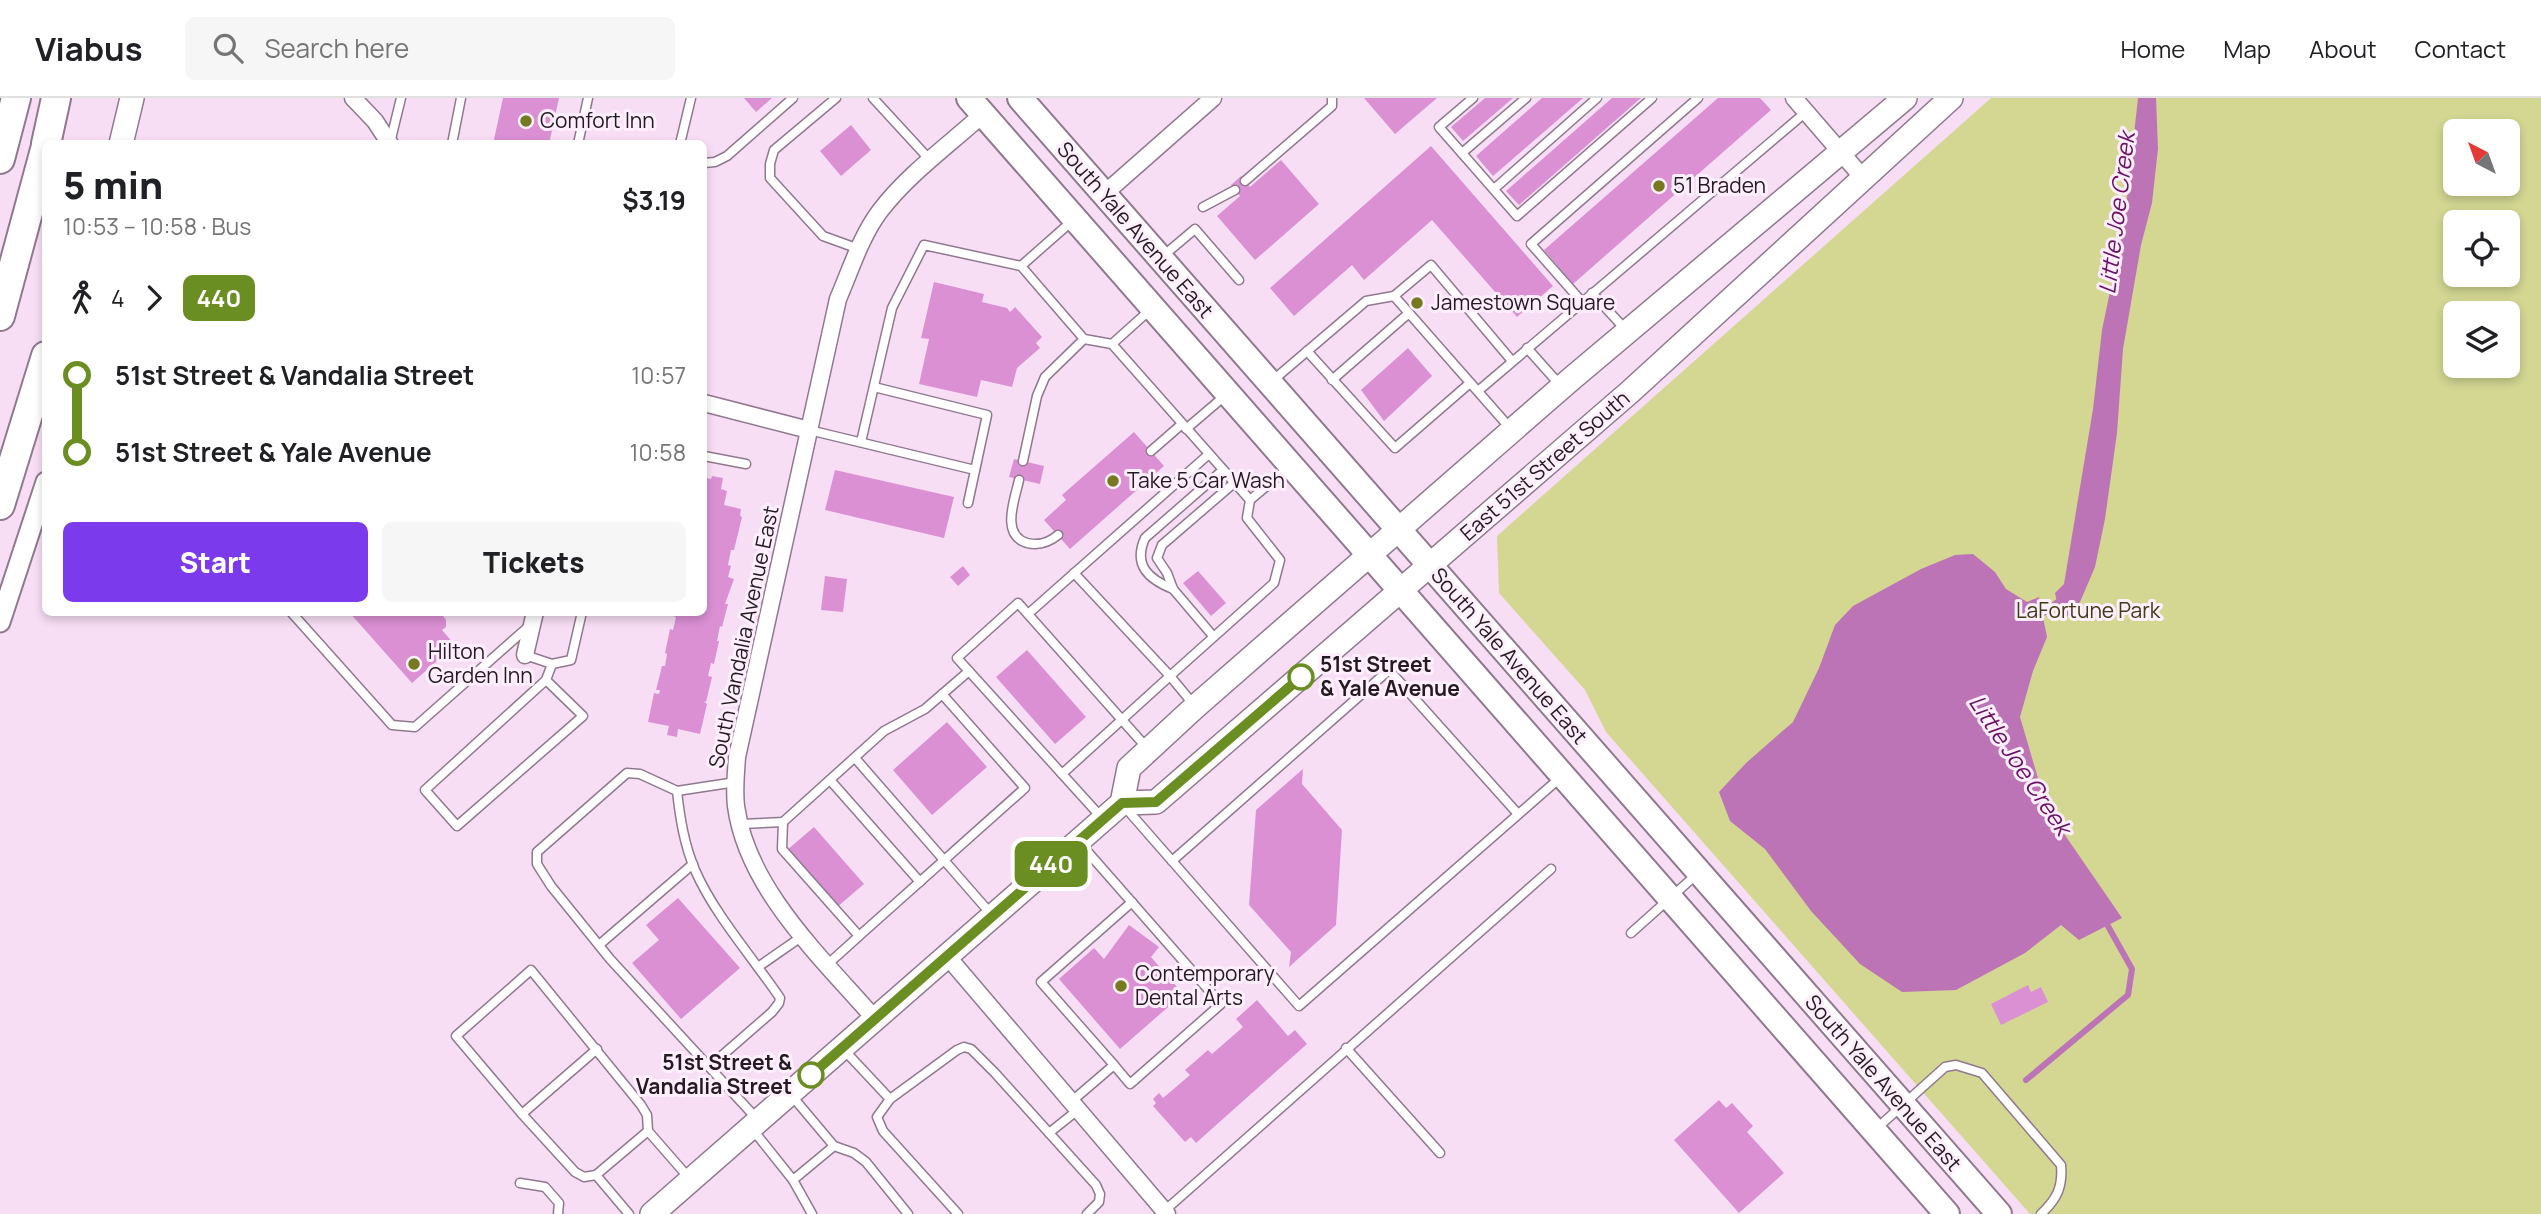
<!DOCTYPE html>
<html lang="en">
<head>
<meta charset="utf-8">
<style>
  body { margin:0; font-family:Manrope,sans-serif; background:#f6f6f6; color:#202124; height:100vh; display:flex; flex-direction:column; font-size:26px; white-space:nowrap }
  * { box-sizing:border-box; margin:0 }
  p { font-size:23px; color:#757577 }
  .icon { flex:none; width:38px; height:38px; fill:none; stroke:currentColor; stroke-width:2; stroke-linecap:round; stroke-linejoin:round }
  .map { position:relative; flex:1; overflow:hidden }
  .drawer { position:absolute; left:42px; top:42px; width:665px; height:476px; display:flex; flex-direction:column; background:#fff; border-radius:10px; box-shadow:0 4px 10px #0003 }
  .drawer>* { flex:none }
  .badge { padding:0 14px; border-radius:10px; font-size:24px; line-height:46px }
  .needle { width:46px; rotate:319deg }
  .tools { position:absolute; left:2443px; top:21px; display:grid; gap:14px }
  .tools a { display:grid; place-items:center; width:77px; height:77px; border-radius:10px; background:#fff; box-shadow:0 4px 10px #0003; font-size:35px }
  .map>.badge { position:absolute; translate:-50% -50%; box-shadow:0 0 0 4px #fff }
  .legs { display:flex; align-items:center; gap:10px; height:77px; padding:0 21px; font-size:23px }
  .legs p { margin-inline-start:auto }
  .head { display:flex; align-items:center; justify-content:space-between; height:119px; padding:0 21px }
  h1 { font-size:38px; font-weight:800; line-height:52px }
  .cta { display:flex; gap:14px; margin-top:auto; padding:14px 21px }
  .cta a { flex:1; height:80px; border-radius:10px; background:#7c3aed; color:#fff; font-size:28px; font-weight:800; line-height:80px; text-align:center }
  .cta a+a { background:#f6f6f6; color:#202124 }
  ul { padding:0 21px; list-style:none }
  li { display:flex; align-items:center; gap:24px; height:77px; font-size:26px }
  li i { display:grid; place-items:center; width:10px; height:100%; margin:0 9px; background:currentColor }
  li i::after { content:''; width:18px; height:18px; margin:-9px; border:5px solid; border-radius:50%; background:#fff }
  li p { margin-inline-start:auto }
  li:first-child i { background:linear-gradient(#0000 50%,currentColor 0) }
  li:last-child i { background:linear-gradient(currentColor 50%,#0000 0) }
  header { display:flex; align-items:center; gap:42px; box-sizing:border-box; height:98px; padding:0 35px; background:#fff; border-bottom:2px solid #e0e0e0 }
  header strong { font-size:33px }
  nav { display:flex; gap:38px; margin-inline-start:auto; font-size:24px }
  .search { width:490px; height:63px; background:#f6f6f6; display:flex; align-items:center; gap:18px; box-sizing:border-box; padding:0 24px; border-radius:10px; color:#757577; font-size:26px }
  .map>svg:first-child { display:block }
  .green { fill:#d3d792; fill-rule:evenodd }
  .water { fill:#bd74b7 }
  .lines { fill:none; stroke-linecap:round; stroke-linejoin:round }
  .stream { stroke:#bd74b7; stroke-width:6 }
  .building { fill:#db90d4 }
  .service-casing { stroke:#90798e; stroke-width:11 }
  .minor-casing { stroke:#90798e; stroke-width:19 }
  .tertiary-casing { stroke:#90798e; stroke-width:23 }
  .secondary-casing { stroke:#90798e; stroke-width:26 }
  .primary-casing { stroke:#90798e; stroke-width:28 }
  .motorway-casing { stroke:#90798e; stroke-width:32 }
  .service { stroke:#fff; stroke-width:8 }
  .minor { stroke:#fff; stroke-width:16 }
  .tertiary { stroke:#fff; stroke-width:19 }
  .secondary { stroke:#fff; stroke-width:23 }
  .primary { stroke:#fff; stroke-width:24 }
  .motorway { stroke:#fff; stroke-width:28 }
  .line-1-casing { stroke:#fff; stroke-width:16 }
  .line-1 { stroke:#6b8e23; stroke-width:10 }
  .poi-dot { fill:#777921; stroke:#ffeffd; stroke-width:2.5 }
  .stop-1-dot { fill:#fff; stroke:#6b8e23; stroke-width:3.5 }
  .labels { text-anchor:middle; stroke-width:6; stroke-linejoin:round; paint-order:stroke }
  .poi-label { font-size:21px; fill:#231a22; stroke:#ffeffd; text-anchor:start }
  .street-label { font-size:21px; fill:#231a22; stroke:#ffeffd }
  .park-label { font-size:21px; fill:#3c3d12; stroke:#ffeffd }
  .stop-label { font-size:21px; font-weight:bold; fill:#231a22; stroke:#ffeffd; text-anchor:start }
  .water-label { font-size:23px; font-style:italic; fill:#690f66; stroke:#ffeffd }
</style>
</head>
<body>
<header>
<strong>Viabus</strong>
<div class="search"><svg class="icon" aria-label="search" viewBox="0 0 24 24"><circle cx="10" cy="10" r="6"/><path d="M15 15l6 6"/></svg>Search here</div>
<nav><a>Home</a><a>Map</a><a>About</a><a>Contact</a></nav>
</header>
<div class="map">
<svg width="2541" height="1116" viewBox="0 0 2541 1116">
  <rect width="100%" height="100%" fill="#f8def5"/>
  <path class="green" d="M 1991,0 L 2541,0 L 2541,1116 L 2030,1116 L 1606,634 L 1585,592 L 1499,495 L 1497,438 ZM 2455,33 L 2508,33 L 2508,86 L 2455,86 ZM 2455,124 L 2508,124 L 2508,177 L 2455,177 ZM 2455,215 L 2508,215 L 2508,268 L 2455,268 Z"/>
  <g class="water">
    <polygon points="2138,0 2156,0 2158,51 2152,105 2141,147 2123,251 2117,335 2105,421 2095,469 2080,504 2064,522 2061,521 2055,495 2064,486 2093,311 2102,232 2124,126"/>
    <polygon points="1973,456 1995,474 2006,491 2027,504 2039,499 2047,539 2033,573 2020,619 2047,711 2122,820 2079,842 2061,827 2025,855 1956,892 1902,894 1860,866 1811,813 1765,751 1730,723 1719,694 1746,665 1793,624 1819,570 1835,527 1853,508 1921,471 1955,457"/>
  </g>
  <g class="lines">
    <g class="stream">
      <polyline points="2038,519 2063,500"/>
      <polyline points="2026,982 2128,897 2132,871 2104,821"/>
    </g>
  </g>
  <g class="building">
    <polygon points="503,0 559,0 549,46 493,46"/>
    <polygon points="744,0 772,0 756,14"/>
    <polygon points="1364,0 1437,0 1395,36"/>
    <polygon points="1485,0 1513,0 1463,43 1451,29"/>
    <polygon points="1542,0 1583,0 1493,78 1476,58"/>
    <polygon points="1612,0 1641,0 1519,107 1506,93"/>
    <polygon points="1718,0 1760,0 1771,12 1573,186 1544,152"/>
    <polygon points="851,27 871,52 841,78 820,53"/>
    <polygon points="1431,48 1553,188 1517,219 1432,122 1364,182 1352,167 1294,218 1270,190"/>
    <polygon points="1281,62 1319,106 1255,162 1217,118 1240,98 1231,87 1241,78 1250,89"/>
    <polygon points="934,184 984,196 982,204 1007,210 1010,214 1015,209 1042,239 1036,245 1040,250 1017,270 1012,289 981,282 977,299 919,286 929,241 921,240"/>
    <polygon points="1408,250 1432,278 1384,323 1361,292"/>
    <polygon points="1134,334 1164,368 1070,451 1044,422 1066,402 1062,397"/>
    <polygon points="1014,361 1044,368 1040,386 1009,379"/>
    <polygon points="835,372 954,399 944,440 825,412"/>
    <polygon points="704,374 707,375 706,380 711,381 712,378 723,380 721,391 727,393 724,407 741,411 740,418 742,419 734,452 731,452 728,467 731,468 728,479 734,481 725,506 728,506 722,529 720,528 717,543 719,543 714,566 711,565 708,578 712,579 706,604 703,603 707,606 700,636 678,631 677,639 667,637 669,628 648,624 654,595 659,596 660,592 656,592 662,568 665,568 667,556 665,555 670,531 673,532 676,519 673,518 674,514 704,514"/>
    <polygon points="963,468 970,477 958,488 950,479"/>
    <polygon points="1198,473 1226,505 1211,518 1183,485"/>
    <polygon points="825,478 847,481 843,514 821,512"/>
    <polygon points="349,514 440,514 446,522 446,529 442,532 455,547 412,585"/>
    <polygon points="1027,552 1086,619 1055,646 996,579"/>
    <polygon points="947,624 987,669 932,717 893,672"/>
    <polygon points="1303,671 1302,686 1342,732 1336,827 1289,869 1291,854 1249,807 1256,712"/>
    <polygon points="814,729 864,786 836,810 786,753"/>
    <polygon points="678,800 740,870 681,921 632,865 659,842 646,827"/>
    <polygon points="1129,827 1159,849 1151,859 1183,896 1120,951 1059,881 1094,850 1104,861"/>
    <polygon points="2028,887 2031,894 2041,889 2048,904 2001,927 1991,906"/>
    <polygon points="1257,902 1288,938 1295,932 1307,946 1196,1045 1191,1039 1185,1044 1153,1008 1156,1005 1153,1001 1159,995 1163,1000 1190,977 1185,972 1208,952 1212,956 1243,929 1236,921"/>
    <polygon points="1719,1002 1726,1010 1732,1005 1753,1028 1747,1034 1784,1075 1739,1115 1674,1042"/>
  </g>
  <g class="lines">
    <defs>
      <g id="service">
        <polyline points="836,0 774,52 770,66 770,80 823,138 859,151"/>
        <polyline points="873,0 930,62"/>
        <polyline points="1473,0 1439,29 1517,118 1652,0"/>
        <polyline points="390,45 401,0"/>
        <polyline points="452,46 461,0"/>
        <polyline points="578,46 588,0"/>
        <polyline points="680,46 691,0"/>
        <polyline points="1462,55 1526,0"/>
        <polyline points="704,65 715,64 727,58 793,0"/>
        <polyline points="1245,83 1332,8 1332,0"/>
        <polyline points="1494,91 1597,0"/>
        <polyline points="1203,109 1235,92"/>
        <polyline points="1163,158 1195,131 1239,182"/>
        <polyline points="1021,168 1071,124"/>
        <polyline points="1592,195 1625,231"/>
        <polyline points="1394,198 1510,330"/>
        <polyline points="1582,204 1531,146 1698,0"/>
        <polyline points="1112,246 1151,211"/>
        <polyline points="1527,250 1560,287"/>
        <polyline points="1307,253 1395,350 1470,285"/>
        <polyline points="1332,282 1409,215"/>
        <polyline points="1271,284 1366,203 1394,198 1431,167 1512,263"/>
        <polyline points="874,289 987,317 968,405"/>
        <polyline points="1478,293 1806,14"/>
        <polyline points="1186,331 1227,296"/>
        <polyline points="809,332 975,372"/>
        <polyline points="861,344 892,210 924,147 1021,168 1084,241 1112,246 1250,402 1247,420 1280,462 1274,485 1170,578 1194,607"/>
        <polyline points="1151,353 1182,326"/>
        <polyline points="704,358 746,366"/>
        <polyline points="1023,363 1037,298 1045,279 1084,241"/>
        <path d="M 1019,382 C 1015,401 1000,437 1027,445 C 1039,448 1048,445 1058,437"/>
        <polyline points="1250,402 1288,370"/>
        <path d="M 1173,491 C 1148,481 1133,467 1145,440 L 1223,372"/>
        <polyline points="291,514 392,627 415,629 528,529"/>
        <polyline points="1028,516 1209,356"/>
        <polyline points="1213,538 1173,491 1167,475 1157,460 1162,447 1234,385"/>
        <polyline points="525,557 552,566 571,562 582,514"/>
        <polyline points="546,582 425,692 457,728 583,618 546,582 552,566"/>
        <polyline points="855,660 991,816"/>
        <polyline points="1062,676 1170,578 1074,475"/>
        <polyline points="830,682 920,784"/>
        <polyline points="677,693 736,684"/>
        <polyline points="1124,708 1299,908 1561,679"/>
        <polyline points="1102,720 957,560 1018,505 1147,650"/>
        <polyline points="783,724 782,751 859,838 828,866"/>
        <polyline points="741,726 783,724 884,633 925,611 969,573"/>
        <polyline points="1172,763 1389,572 1518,716"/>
        <polyline points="1631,835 1697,776"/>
        <polyline points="859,838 1025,690 942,596"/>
        <polyline points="599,847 693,766"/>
        <polyline points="758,869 804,837"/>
        <polyline points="1346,950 1440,1055"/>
        <polyline points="844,952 890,1001"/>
        <polyline points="1114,967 1041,884 1132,804"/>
        <path d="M 710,968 L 772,914 L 779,905 L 780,900 C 753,860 714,816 695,772 C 684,746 680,720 677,693 L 640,676 L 627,675 L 537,754 L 537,766 L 551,788 L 610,861 L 757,1021"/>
        <polyline points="792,998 834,1048 854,1055 866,1064 908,1116"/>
        <polyline points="1072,1003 1114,967 1130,986 1221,906 1079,744"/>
        <polyline points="522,1016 597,951"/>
        <path d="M 1876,1031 L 1945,969 L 1956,967 L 1982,975 L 2061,1067 C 2063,1089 2057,1101 2041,1116"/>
        <polyline points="753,1032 793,1082 834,1048"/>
        <polyline points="1049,1035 1079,1011"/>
        <polyline points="596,1077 584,1079 575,1074 522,1016 456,938 531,872 641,1007 647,1017 648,1033"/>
        <polyline points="793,1082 812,1116"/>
        <polyline points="520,1085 545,1089 559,1105 558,1116"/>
        <polyline points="1162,1115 1551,771"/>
        <polyline points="629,1116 596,1077 648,1033 689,1080"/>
        <polyline points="958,1116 883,1033 877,1019 890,1001 957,952 964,949 971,951 995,975 1096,1087 1100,1096 1099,1104 1087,1116"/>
      </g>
      <g id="minor">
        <polyline points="353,0 375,23 390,46"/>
        <polyline points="1794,0 1864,81"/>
        <polyline points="1104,96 1213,0"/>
        <polyline points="704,305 809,332"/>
        <polyline points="525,557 535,514"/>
        <polyline points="947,858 1167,1116"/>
        <path d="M 875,921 C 822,860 747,791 736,708 C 734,692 736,675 737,659 L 838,201 C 851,171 861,138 880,113 C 907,77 950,46 983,16"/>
      </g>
      <polyline id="tertiary" points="0,524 46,384"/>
      <g id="secondary">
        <polyline points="121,46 132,0"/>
        <polyline points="1122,705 1156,704 1223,646 1631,293 1951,0"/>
        <polyline points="652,1116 1122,705 1129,670 1195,609 1570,282 1905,0"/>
      </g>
      <g id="primary">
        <polyline points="969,0 1947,1116"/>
        <polyline points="1020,0 1999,1116"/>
      </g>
      <g id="motorway">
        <polyline points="46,46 56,0"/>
        <polyline points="0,61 16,0"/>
        <polyline points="0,218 46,48"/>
        <polyline points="0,407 46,258"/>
      </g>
    </defs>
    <use href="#service" class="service-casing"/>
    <use href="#minor" class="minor-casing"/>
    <use href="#tertiary" class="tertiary-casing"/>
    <use href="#secondary" class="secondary-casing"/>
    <use href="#primary" class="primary-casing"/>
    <use href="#motorway" class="motorway-casing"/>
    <use href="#service" class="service"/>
    <use href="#minor" class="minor"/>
    <use href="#tertiary" class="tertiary"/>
    <use href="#secondary" class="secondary"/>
    <use href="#primary" class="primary"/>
    <use href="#motorway" class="motorway"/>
  </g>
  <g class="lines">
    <defs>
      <polyline id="line-1" points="811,977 1122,705 1156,704 1301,579"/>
    </defs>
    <use href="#line-1" class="line-1-casing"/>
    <use href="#line-1" class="line-1"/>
  </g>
  <g class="poi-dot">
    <circle cx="526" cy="23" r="7"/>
    <circle cx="1659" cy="88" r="7"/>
    <circle cx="1417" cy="205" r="7"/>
    <circle cx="1113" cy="383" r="7"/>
    <circle cx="414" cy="566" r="7"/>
    <circle cx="1121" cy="888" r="7"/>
  </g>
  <g class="stop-1-dot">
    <circle cx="1301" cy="579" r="12"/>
    <circle cx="811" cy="977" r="12"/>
  </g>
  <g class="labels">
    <g class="poi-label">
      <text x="540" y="30">Comfort Inn</text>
      <text x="1673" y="95">51 Braden</text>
      <text x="1431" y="212">Jamestown Square</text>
      <text x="1127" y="390">Take 5 Car Wash</text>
      <text x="428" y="561">Hilton<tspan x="428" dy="24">Garden Inn</tspan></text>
      <text x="1135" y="883">Contemporary<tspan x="1135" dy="24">Dental Arts</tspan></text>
    </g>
    <g class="street-label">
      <text transform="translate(1135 132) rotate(49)" y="7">South Yale Avenue East</text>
      <text transform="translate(1545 368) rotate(-41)" y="7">East 51st Street South</text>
      <text transform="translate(744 539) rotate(-78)" y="7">South Vandalia Avenue East</text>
      <text transform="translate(1509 558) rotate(49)" y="7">South Yale Avenue East</text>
      <text transform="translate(1883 985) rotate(49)" y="7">South Yale Avenue East</text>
    </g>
    <g class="park-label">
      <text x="2088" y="520">LaFortune Park</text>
    </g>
    <g class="stop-label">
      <text x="1320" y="574">51st Street<tspan x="1320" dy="24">&amp; Yale Avenue</tspan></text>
      <text x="792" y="972" text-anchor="end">51st Street &amp;<tspan x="792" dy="24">Vandalia Street</tspan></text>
    </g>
    <g class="water-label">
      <text transform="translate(2117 115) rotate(-83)" y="8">Little Joe Creek</text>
      <text transform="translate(2020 667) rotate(56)" y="8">Little Joe Creek</text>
    </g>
  </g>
</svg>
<div class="tools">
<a><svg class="needle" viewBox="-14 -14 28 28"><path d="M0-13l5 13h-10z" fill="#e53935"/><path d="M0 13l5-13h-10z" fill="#757577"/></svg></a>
<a><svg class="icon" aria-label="locate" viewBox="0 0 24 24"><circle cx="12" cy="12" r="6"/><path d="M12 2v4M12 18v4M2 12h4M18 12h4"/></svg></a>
<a><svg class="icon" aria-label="layers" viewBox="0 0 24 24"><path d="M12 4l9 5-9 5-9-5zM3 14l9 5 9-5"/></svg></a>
</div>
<b class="badge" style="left:1051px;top:766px;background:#6b8e23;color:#fff">440</b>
<section class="drawer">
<div class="head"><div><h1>5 min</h1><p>10:53 – 10:58 · Bus</p></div><b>$3.19</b></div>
<div class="legs"><svg class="icon" aria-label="walk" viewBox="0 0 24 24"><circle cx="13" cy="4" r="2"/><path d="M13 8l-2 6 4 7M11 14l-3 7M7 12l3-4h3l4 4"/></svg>4<svg class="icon" aria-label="forward" viewBox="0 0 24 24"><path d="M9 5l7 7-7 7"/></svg><b class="badge" style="background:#6b8e23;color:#fff">440</b></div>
<ul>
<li><i style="color:#6b8e23"></i><b>51st Street &amp; Vandalia Street</b><p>10:57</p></li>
<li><i style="color:#6b8e23"></i><b>51st Street &amp; Yale Avenue</b><p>10:58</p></li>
</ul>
<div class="cta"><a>Start</a><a>Tickets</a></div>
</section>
</div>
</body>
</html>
